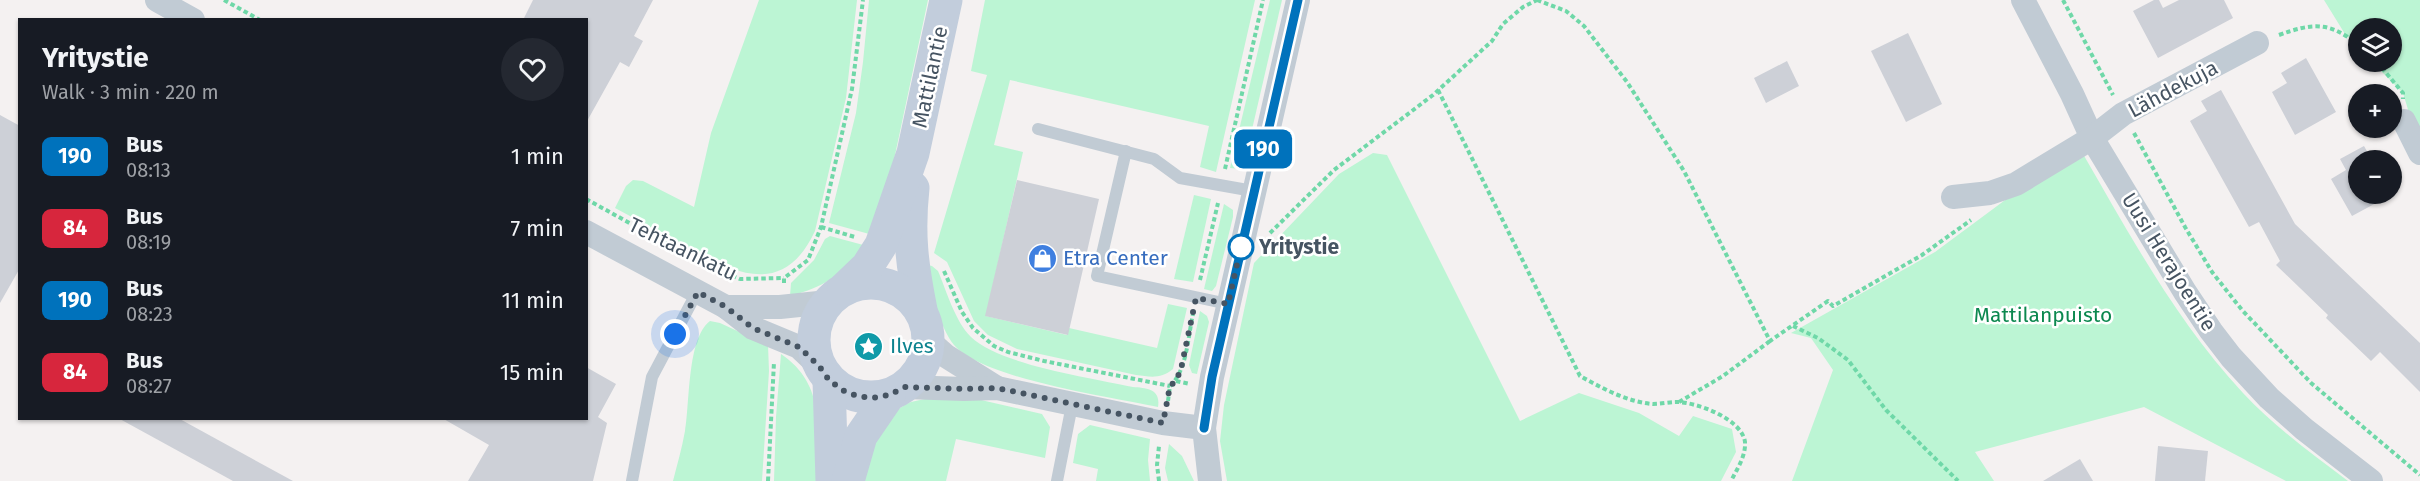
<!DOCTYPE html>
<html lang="en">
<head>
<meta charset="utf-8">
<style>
  body { margin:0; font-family:"Fira Sans",sans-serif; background:#242831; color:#f1f3f6; height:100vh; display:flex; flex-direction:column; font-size:22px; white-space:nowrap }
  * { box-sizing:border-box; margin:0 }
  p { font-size:20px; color:#9ea1a6 }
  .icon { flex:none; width:33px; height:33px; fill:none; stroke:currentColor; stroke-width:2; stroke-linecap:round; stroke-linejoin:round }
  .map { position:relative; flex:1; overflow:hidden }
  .sheet { position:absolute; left:18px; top:18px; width:570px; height:402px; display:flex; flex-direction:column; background:#171b24; border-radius:0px; box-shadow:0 2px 4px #0004 }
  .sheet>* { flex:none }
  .badge { padding:0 12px; border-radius:9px; font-size:21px; line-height:39px }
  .fabs { position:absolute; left:2348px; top:18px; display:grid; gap:12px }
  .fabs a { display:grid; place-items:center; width:54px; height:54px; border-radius:50%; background:#171b24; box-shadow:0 2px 4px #0004; font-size:30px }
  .you { position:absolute; width:30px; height:30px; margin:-15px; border:4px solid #fff; border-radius:50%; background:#1a73e8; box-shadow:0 0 0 9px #1a73e833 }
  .map>.badge { position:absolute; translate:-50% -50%; box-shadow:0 0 0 3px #fff }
  .round { display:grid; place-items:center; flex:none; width:63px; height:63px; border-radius:32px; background:#242831 }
  .headline { display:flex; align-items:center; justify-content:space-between; height:102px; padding:0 24px }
  h1 { font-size:28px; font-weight:700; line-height:45px }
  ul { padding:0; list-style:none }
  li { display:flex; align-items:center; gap:18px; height:72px; padding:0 24px }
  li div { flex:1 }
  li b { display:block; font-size:22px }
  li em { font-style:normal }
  li .badge { min-width:66px; font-weight:700; text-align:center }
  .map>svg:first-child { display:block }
  .green { fill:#bcf5d4 }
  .building { fill:#cdd0d7 }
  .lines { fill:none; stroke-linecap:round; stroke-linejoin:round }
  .path { stroke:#6fd8a8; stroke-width:4; stroke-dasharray:4.5 3; stroke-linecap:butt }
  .lane { stroke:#c1cbd4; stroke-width:12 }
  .street { stroke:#c1cbd4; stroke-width:24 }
  .secondary { stroke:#c2cddc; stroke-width:33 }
  .line-casing { stroke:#fff; stroke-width:14 }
  .line { stroke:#0072bc; stroke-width:9 }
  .walk { stroke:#465462; stroke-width:6; stroke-dasharray:0 10.8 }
  .stop-dot { fill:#fff; stroke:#0072bc; stroke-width:3 }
  .labels { text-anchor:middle; stroke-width:5; stroke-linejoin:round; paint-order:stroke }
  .street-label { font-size:21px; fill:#465462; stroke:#fff }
  .stop-label { font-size:21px; font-weight:bold; fill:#465462; stroke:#fff; text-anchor:start }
  .shop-label { font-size:21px; fill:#366cbe; stroke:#fff; text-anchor:start }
  .park-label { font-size:21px; fill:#0c884f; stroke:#fff }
  .culture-label { font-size:21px; fill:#0d838f; stroke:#fff; text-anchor:start }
</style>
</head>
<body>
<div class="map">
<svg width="2420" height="481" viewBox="0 0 2420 481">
  <rect width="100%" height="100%" fill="#f4f1f1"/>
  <g class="green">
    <path d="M 759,0 L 857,0 L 846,98 L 815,231 C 783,299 735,273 684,246 C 661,233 638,220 615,208 L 626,186 L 633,180 L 643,181 L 694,207 L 711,133 Z"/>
    <polygon points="869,0 928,0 882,216 873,235 829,223 856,113 863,62"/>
    <path d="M 985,0 L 1255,0 L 1216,172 L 1200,167 L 1209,126 L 1010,80 L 994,145 L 1023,152 L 986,316 L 1067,335 L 1069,328 L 1157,348 L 1168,304 L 1187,308 L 1173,369 C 1161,379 1151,377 1136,375 L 1017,349 L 988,335 L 974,321 L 947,262 L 934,253 L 987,75 L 971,71 Z"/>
    <polygon points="1270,0 1282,0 1244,164 1240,169 1230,168"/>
    <polygon points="2324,0 2420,0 2420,149 2403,93 2372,62 2391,62 2391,28 2358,28 2358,47 2345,34"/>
    <polygon points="1373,153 1387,155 1520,421 1579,393 1639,413 1679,436 1693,416 1732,429 1736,452 1721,481 1227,481 1220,441 1224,405 1254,263 1339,174"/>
    <path d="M 2083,154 C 2131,237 2177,322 2243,393 C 2274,426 2312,454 2348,481 L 2286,481 L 2144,407 L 1975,452 L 1994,481 L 1792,481 L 1833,370 L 1811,338 L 1791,333 L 1935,252 L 2020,189 Z"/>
    <polygon points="1194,195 1211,199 1193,282 1174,279"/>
    <polygon points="1224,204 1233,210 1233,217 1216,286 1212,291 1204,289"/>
    <path d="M 830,236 L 867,246 C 838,275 830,285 790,296 L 791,283 L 814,260 L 825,239 Z"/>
    <path d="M 923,264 L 932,266 L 938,271 C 947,292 955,321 971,337 C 1000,365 1092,378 1133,387 C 1147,388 1161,389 1158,407 C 1111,397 983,379 954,345 C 940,328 929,285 923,264 Z"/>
    <polygon points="1200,311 1207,316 1209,322 1197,374 1192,373 1189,365"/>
    <path d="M 710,321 L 720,323 L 768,345 L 769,371 L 762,481 L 673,481 C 677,465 682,448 685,431 C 690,404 687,338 710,321 Z"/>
    <path d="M 781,354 C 827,385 817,432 819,481 L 774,481 L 776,417 Z"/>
    <path d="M 934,397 L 968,397 L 1042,414 L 1050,427 L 1045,458 L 956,439 L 946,481 L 864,481 C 871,453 880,414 911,402 C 918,400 927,399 934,397 Z"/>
    <polygon points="1090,425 1150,439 1148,460 1150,481 1096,481 1098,469 1073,463 1078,434"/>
    <polygon points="1169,444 1182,456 1194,481 1168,481 1165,468"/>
  </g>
  <g class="building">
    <polygon points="533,0 653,0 634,36 643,41 629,67 620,62 586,123 586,20 523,20"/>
    <polygon points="2154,0 2159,0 2163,8 2179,0 2224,0 2233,18 2158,58 2133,11"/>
    <polygon points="1908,33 1942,104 1906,122 1871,51"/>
    <polygon points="2306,58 2336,112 2295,135 2272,92 2287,83 2281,73"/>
    <polygon points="1787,61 1799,86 1766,103 1754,78"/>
    <polygon points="2221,90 2295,224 2420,343 2420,392 2380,352 2371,361 2326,318 2328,315 2276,265 2280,261 2259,222 2249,227 2190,121 2207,111 2201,101"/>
    <polygon points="0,115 20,126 20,268 0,303"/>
    <polygon points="2364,146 2372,160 2358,160 2358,194 2391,195 2352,216 2331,179 2346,170 2340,159"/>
    <polygon points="1017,180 1099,199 1068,335 985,316"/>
    <polygon points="586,367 616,384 598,417 607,423 593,481 468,481 489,445 442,418 586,418"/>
    <polygon points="118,418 178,418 293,481 233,481"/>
    <polygon points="2158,446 2208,451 2205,481 2155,481"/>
    <polygon points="2080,459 2093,481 2043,481"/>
  </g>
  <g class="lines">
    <g class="path">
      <polyline points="224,0 260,20"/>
      <polyline points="1537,0 1566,11 1584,26 1627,82 1684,171 1770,341 1828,301 1833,306 1922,255 1971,220"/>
      <polyline points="2063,0 2113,95"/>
      <path d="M 2279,35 C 2312,23 2330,21 2358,45"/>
      <polyline points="2377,62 2403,93 2403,99"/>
      <path d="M 1438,90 L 1580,376 C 1602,388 1627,402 1653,404 C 1661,404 1669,402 1676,402 C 1697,402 1742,419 1745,442 C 1746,456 1737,469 1731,481"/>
      <polyline points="2134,133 2185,227 2212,272 2242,310 2311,383 2420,475"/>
      <polyline points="1225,169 1263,0"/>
      <polyline points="586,199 704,264 740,279 784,278"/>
      <polyline points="821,227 855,237"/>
      <polyline points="1270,233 1334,170 1433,95 1492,41 1503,24 1523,7 1537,0"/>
      <polyline points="944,271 962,312 973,328 994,346 1008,352 1044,361 1170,386"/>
      <polyline points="1200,280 1218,203"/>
      <polyline points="784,283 784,278 808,260 821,227 852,89 863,0"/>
      <polyline points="1793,326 1818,338 1848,360 1886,410 1958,481"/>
      <polyline points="1176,381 1190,384"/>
      <path d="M 1168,401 L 1170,386 C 1187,371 1188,336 1193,314"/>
      <polyline points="1679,402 1723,376 1770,341"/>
      <polyline points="768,481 774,362"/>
      <polyline points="1159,481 1157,465 1159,446"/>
    </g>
    <g class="lane">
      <polyline points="1038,129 1154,159 1180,178 1253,191"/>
      <polyline points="1126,151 1097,276 1228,304"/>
      <polyline points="632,481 652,377 697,292"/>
      <polyline points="1057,481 1072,405"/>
    </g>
    <g class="street">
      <polyline points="157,0 193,20"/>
      <polyline points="2023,0 2072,94 2092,138 2185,292 2211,331 2231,357 2269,398 2304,429 2371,481"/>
      <polyline points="2404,121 2420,153"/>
      <polyline points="1953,197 1990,193 2016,184 2092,138 2123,114 2257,43"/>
      <polyline points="586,232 726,307 753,328 799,347 819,366"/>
      <polyline points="726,307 780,307 828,302"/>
      <polyline points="929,341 946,356 997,388"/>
      <polyline points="905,387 964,389 997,388 1163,423 1204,428"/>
      <polyline points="1210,481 1204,428 1212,377 1298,0"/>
    </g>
    <g class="secondary">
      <path d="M 913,188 C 908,234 912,265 921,310"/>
      <circle cx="871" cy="340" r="57"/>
      <polyline points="844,289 867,267 881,245 886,231 913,153 946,0"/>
      <polyline points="829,380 832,481"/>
      <polyline points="848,481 861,436 889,395"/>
    </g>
  </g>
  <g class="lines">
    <defs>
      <polyline id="line" points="1204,428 1212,377 1298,0"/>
    </defs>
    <use href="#line" class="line-casing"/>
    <use href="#line" class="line"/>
    <polyline class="walk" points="675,334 698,292 726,307 753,328 799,347 819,366 829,380 842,390 857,396 873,398 889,395 905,387 964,389 997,388 1163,423 1170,386 1176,381 1181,369 1196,298 1228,304 1241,247"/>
  </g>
  <defs>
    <symbol id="shop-disc" viewBox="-11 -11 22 22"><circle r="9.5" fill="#3f7fe0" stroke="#fff"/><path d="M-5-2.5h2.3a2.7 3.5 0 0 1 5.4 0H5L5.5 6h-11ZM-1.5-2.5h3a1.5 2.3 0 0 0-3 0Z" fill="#fff"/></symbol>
    <symbol id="sight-disc" viewBox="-11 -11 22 22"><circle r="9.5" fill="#0f9aa8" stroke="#fff"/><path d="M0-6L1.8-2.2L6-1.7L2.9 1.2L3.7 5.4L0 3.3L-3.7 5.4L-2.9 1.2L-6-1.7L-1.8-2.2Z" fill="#fff"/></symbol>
  </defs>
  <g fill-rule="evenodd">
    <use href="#shop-disc" x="1026" y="242" width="33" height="33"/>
    <use href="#sight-disc" x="852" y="330" width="33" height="33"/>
  </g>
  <circle class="stop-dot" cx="1241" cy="247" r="12"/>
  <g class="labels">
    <g class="street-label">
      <text transform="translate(930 77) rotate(-78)" y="7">Mattilantie</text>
      <text transform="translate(2173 89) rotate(-28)" y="7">Lähdekuja</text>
      <text transform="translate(683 249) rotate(26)" y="7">Tehtaankatu</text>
      <text transform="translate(2169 262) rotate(58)" y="7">Uusi Herajoentie</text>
    </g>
    <g class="stop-label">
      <text x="1259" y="254">Yritystie</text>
    </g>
    <g class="shop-label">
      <text x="1063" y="265">Etra Center</text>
    </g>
    <g class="park-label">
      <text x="2043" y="322">Mattilanpuisto</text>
    </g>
    <g class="culture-label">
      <text x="890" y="353">Ilves</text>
    </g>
  </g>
</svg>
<div class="fabs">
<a><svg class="icon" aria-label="layers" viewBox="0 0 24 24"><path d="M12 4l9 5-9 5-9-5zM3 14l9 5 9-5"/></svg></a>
<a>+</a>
<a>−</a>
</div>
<div class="you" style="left:675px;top:334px"></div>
<b class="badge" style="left:1263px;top:149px;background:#0072bc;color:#fff">190</b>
<section class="sheet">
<div class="headline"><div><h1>Yritystie</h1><p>Walk · 3 min · 220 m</p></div><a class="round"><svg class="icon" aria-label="heart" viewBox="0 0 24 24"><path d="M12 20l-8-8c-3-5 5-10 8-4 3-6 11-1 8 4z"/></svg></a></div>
<ul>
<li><span class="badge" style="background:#0072bc;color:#fff">190</span><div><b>Bus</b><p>08:13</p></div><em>1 min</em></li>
<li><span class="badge" style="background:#d7263d;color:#fff">84</span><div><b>Bus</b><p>08:19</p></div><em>7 min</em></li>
<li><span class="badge" style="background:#0072bc;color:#fff">190</span><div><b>Bus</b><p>08:23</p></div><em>11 min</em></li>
<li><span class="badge" style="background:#d7263d;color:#fff">84</span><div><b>Bus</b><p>08:27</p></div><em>15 min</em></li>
</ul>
</section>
</div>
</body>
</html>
